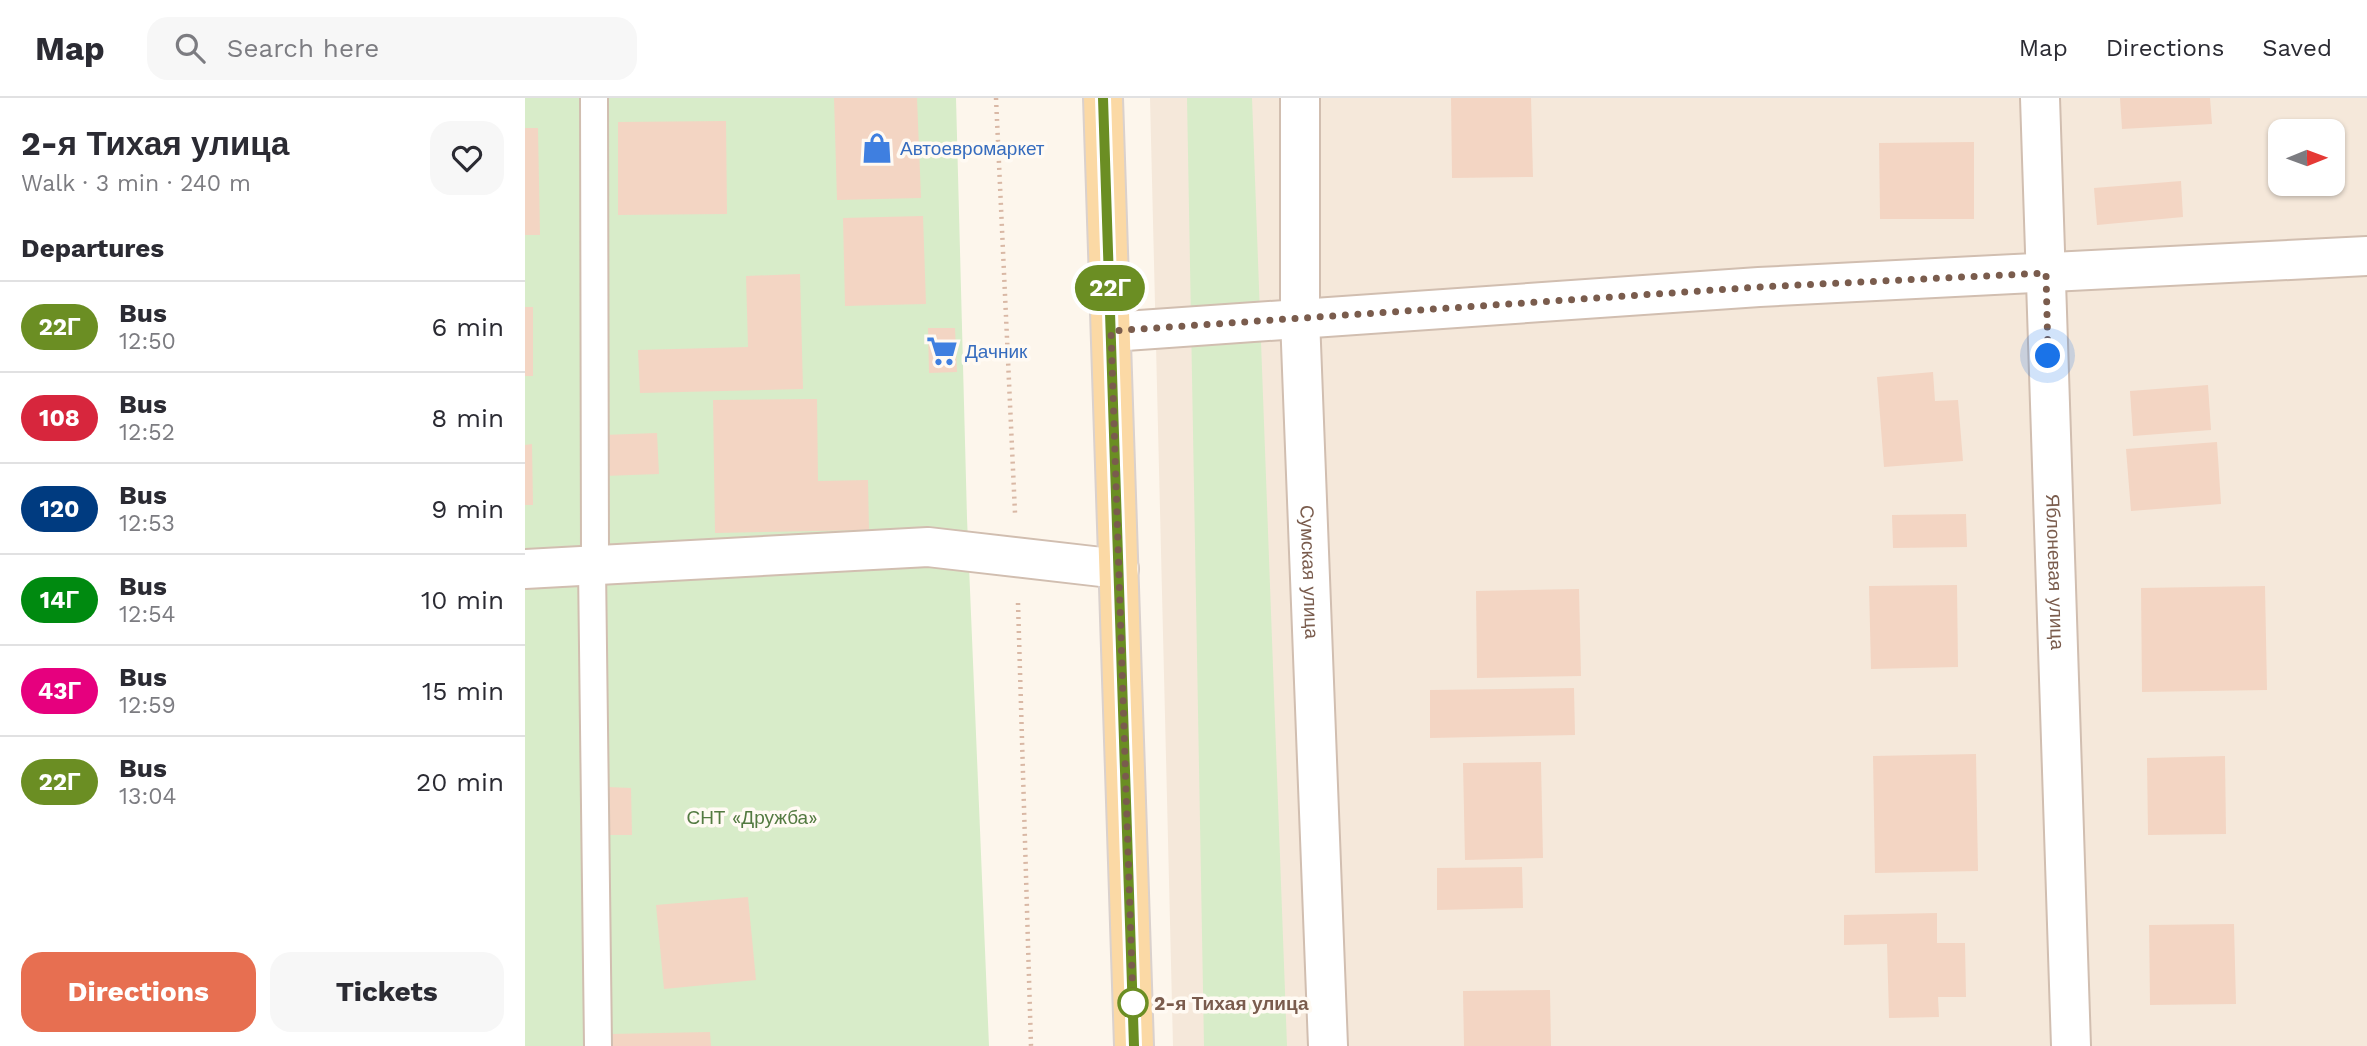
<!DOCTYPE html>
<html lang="en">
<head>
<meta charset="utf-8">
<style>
  body { margin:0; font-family:"Work Sans",sans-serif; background:#f7f7f7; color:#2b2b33; height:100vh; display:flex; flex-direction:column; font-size:26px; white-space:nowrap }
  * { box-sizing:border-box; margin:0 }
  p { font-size:23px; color:#7c7c81 }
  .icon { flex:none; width:38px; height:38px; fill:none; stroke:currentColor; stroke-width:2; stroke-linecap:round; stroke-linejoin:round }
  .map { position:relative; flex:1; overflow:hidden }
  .panel { display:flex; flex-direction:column; background:#fff; width:525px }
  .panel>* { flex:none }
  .badge { padding:0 14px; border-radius:23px; font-size:24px; line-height:46px }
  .needle { width:46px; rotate:89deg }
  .tools { position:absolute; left:1743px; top:21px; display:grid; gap:14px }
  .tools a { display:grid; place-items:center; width:77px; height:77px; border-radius:14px; background:#fff; box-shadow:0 2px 5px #0004; font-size:35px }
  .you { position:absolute; width:35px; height:35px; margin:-18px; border:5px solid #fff; border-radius:50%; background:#1a73e8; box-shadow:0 0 0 10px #1a73e833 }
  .map>.badge { position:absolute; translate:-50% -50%; box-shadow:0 0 0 4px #fff }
  h2 { padding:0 21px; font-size:26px; line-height:63px }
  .round { display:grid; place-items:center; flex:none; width:74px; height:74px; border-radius:21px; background:#f7f7f7 }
  .summary { display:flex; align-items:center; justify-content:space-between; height:119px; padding:0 21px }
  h1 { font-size:33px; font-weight:700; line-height:52px }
  .button { display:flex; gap:14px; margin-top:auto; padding:14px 21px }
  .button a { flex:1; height:80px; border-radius:21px; background:#e76f51; color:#fff; font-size:28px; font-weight:700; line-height:80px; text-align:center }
  .button a+a { background:#f7f7f7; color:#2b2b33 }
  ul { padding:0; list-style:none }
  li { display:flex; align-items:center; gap:21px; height:91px; padding:0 21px; border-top:2px solid #e1e1e2 }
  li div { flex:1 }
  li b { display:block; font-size:26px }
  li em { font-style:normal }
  li .badge { min-width:77px; font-weight:700; text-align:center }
  header { display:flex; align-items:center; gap:42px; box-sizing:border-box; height:98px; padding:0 35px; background:#fff; border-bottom:2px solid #e1e1e2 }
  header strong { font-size:33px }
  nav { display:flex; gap:38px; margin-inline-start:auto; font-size:24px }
  .search { width:490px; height:63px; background:#f7f7f7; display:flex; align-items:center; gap:18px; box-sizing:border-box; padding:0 24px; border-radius:21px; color:#7c7c81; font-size:26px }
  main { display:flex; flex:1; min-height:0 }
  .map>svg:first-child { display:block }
  .residential { fill:#f5e8da; fill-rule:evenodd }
  .green { fill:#d8ecc9 }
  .building { fill:#f3d5c3 }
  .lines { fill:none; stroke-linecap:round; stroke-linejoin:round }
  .lane-casing { stroke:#d1beb0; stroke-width:30 }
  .street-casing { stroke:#d1beb0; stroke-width:42 }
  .primary-casing { stroke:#dad1cd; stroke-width:42 }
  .path { stroke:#d9b8a5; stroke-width:4.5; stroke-dasharray:2 5; stroke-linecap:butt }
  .lane { stroke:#fff; stroke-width:26 }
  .street { stroke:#fff; stroke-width:38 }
  .primary { stroke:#fbd9a5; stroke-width:38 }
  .line-casing { stroke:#fff; stroke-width:16 }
  .line { stroke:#6b8e23; stroke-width:10 }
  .walk { stroke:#7a5c4d; stroke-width:7; stroke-dasharray:0 12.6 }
  .stop-dot { fill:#fff; stroke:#6b8e23; stroke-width:3.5 }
  .labels { text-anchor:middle; stroke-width:7; stroke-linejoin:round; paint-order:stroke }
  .shop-label { font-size:19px; fill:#366cbe; stroke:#fffaf3; text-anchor:start }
  .street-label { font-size:19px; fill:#7a5c4d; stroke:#fffaf3 }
  .park-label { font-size:19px; fill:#537a41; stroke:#fffaf3 }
  .stop-label { font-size:19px; font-weight:bold; fill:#7a5c4d; stroke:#fffaf3; text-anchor:start }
</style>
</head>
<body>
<header>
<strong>Map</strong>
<div class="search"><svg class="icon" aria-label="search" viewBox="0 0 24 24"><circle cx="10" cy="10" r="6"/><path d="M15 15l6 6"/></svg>Search here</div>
<nav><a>Map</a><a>Directions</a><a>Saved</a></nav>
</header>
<main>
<section class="panel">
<div class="summary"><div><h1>2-я Тихая улица</h1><p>Walk · 3 min · 240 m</p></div><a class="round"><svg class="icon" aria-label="heart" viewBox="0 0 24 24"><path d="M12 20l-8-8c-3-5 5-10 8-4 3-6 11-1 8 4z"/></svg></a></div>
<h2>Departures</h2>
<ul>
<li><span class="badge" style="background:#6b8e23;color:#fff">22Г</span><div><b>Bus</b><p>12:50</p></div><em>6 min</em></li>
<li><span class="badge" style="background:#d7263d;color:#fff">108</span><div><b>Bus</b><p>12:52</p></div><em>8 min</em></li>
<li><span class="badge" style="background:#003b80;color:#fff">120</span><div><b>Bus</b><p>12:53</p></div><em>9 min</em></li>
<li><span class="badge" style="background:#008a10;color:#fff">14Г</span><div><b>Bus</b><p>12:54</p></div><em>10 min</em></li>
<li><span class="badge" style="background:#e6007e;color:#fff">43Г</span><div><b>Bus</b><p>12:59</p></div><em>15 min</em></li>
<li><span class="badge" style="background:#6b8e23;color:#fff">22Г</span><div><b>Bus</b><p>13:04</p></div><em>20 min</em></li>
</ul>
<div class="button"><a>Directions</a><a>Tickets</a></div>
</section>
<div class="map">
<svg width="1842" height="948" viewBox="0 0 1842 948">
  <rect width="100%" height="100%" fill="#fdf6ec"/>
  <path class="residential" d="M 625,0 L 1842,0 L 1842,948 L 648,948 ZM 1755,33 L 1808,33 L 1808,86 L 1755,86 Z"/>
  <g class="green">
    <polygon points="0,0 431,0 442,420 464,948 0,948"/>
    <polygon points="662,0 727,0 762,948 679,948"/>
  </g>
  <g class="building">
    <polygon points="309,0 392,0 396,100 312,102"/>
    <polygon points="926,0 1006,0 1008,79 927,80"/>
    <polygon points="1595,0 1685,0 1687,26 1597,31"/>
    <polygon points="201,23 202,116 93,117 93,24"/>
    <polygon points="0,30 13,30 15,137 0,137"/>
    <polygon points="1449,44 1449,121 1355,121 1354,45"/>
    <polygon points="1656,83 1658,119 1572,127 1569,90"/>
    <polygon points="398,118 401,206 320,208 318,120"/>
    <polygon points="275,176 278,291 115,295 113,252 223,249 221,178"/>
    <rect x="0" y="209" width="8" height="69"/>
    <polygon points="403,230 430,230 432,274 404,275"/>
    <polygon points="1408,274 1410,303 1433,302 1438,363 1359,369 1352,279"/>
    <polygon points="1683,287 1686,332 1608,338 1605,293"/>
    <polygon points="292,301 293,383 343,382 344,432 190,435 188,302"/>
    <polygon points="132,335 134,376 79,378 78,337"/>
    <polygon points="1692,344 1696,406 1606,413 1601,351"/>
    <polygon points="7,346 8,407 0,407 0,347"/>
    <polygon points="1441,416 1442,449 1368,450 1367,417"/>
    <polygon points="1432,487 1433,569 1346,571 1344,488"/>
    <polygon points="1740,488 1742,592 1617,594 1616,490"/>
    <polygon points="1054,491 1056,578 952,580 951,493"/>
    <polygon points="1049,590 1050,637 905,640 905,592"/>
    <polygon points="1451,656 1453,773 1350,775 1348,658"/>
    <polygon points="1700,658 1701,736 1623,737 1622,660"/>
    <polygon points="1016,664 1018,760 940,762 938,665"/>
    <polygon points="83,689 106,690 107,737 83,737"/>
    <polygon points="997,769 998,810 912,812 912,770"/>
    <polygon points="223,799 231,882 139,891 131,807"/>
    <polygon points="1412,815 1412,845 1440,845 1441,899 1413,899 1414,919 1364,920 1362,846 1319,847 1319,817"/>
    <polygon points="1709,826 1711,906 1625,907 1624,827"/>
    <polygon points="1025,892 1026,948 939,948 938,893"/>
    <polygon points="185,934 186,948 85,948 85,936"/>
  </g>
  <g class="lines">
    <defs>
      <polyline id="lane" points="69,0 70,461 67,469 73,948"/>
      <g id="street">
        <path id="s1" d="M 775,0 L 775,220 L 803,948"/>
        <path id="s2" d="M 1515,0 L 1546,948"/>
        <polyline points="586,234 1234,189 1842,158"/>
        <polyline points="0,471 403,449 594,471"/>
      </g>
      <polyline id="primary" points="578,0 609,948"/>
    </defs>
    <use href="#lane" class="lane-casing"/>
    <use href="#street" class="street-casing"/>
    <use href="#primary" class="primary-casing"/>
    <g class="path">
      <polyline points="471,0 490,415"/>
      <polyline points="493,505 506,948"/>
    </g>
    <use href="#lane" class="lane"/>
    <use href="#street" class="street"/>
    <use href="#primary" class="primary"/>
  </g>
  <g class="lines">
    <defs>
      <polyline id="line" points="578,0 609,948"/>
    </defs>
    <use href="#line" class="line-casing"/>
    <use href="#line" class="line"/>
    <polyline class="walk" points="608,905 586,233 1234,189 1521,175 1523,258"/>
  </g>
  <defs>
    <symbol id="shop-bare" viewBox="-9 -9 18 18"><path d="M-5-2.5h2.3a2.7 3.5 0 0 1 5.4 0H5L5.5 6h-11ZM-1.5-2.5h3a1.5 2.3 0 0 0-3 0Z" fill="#3f7fe0" stroke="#fffaf3" stroke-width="2.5" paint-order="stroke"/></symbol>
    <symbol id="supermarket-bare" viewBox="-9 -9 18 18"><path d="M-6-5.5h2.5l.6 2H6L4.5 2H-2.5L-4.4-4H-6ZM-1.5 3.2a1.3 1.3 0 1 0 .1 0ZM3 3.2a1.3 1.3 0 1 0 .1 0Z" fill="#3f7fe0" stroke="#fffaf3" stroke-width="2.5" paint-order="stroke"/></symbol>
  </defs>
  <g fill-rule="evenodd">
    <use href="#shop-bare" x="330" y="28" width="44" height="44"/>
    <use href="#supermarket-bare" x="395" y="231" width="44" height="44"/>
  </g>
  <circle class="stop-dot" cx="608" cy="905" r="14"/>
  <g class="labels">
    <g class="shop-label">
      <text x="375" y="57">Автоевромаркет</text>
      <text x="440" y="260">Дачник</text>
    </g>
    <g class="street-label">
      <text dy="7" stroke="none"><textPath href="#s1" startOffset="474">Сумская улица</textPath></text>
      <text dy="7" stroke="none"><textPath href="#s2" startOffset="474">Яблоневая улица</textPath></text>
    </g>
    <g class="park-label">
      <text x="227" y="726">СНТ «Дружба»</text>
    </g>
    <g class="stop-label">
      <text x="629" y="912">2-я Тихая улица</text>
    </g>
  </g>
</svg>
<div class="tools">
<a><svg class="needle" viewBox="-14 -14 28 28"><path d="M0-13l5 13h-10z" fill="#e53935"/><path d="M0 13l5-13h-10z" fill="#7c7c81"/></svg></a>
</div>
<div class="you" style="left:1523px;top:258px"></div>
<b class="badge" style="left:585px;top:190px;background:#6b8e23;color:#fff">22Г</b>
</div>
</main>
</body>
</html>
